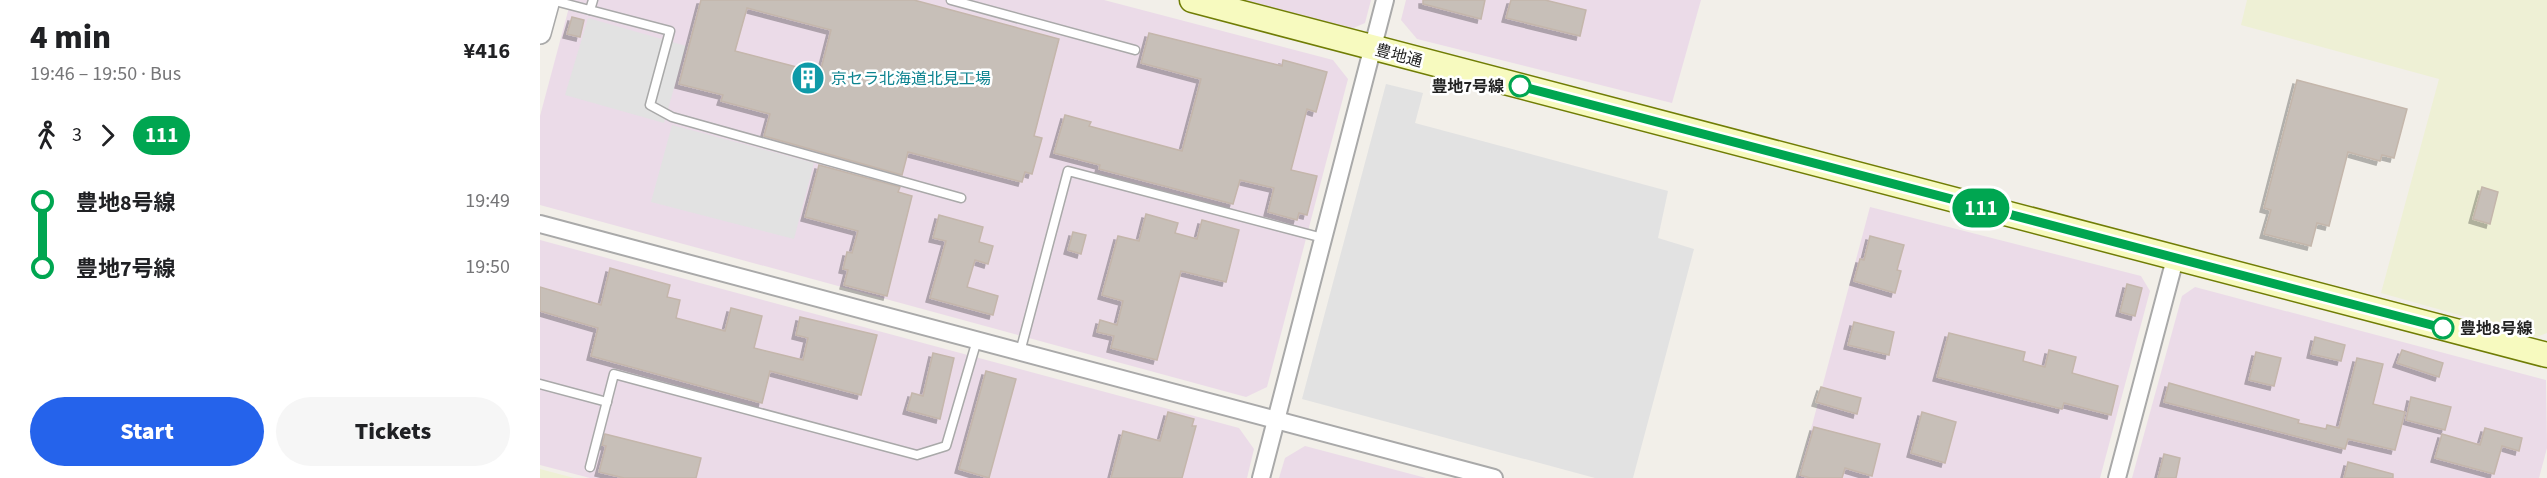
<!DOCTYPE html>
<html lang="en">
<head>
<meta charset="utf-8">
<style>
  body { margin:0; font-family:"Source Sans 3","Noto Sans JP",sans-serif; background:#f6f6f6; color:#202124; height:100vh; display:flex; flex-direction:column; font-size:22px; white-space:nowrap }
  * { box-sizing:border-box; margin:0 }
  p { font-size:20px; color:#757577 }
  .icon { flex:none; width:33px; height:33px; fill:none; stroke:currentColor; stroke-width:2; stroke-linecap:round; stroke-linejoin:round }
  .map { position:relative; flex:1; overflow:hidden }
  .details { display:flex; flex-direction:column; background:#fff; width:540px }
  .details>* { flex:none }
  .badge { padding:0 12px; border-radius:20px; font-size:21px; line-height:39px }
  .map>.badge { position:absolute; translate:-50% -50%; box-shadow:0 0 0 3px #fff }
  .legs { display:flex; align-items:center; gap:9px; height:66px; padding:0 30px; font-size:20px }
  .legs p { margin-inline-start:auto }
  .headline { display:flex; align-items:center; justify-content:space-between; height:102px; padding:0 30px }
  h1 { font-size:33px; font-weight:800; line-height:45px }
  .action { display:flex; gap:12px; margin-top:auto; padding:12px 30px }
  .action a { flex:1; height:69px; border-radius:36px; background:#2563eb; color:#fff; font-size:24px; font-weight:800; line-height:69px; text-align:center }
  .action a+a { background:#f6f6f6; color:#202124 }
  ul { padding:0 30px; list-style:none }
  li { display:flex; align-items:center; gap:21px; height:66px; font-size:22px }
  li i { display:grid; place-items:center; width:9px; height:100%; margin:0 8px; background:currentColor }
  li i::after { content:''; width:15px; height:15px; margin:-8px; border:4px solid; border-radius:50%; background:#fff }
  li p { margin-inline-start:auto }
  li:first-child i { background:linear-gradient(#0000 50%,currentColor 0) }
  li:last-child i { background:linear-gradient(currentColor 50%,#0000 0) }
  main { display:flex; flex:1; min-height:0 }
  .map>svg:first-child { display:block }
  .industrial { fill:#ebdbe8 }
  .farmland { fill:#eef0d5 }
  .parking { fill:#e2e2e2 }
  .building { fill:#c7bfb8; stroke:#c4b6ab; stroke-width:1.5; fill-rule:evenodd; filter:url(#shadow) }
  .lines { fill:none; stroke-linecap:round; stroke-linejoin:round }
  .service-casing { stroke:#a9a9a9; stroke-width:11 }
  .minor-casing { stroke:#a9a9a9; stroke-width:20 }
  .tertiary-casing { stroke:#a9a9a9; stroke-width:24 }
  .secondary-casing { stroke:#707d05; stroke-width:27 }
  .service { stroke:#fff; stroke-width:8 }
  .minor { stroke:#fff; stroke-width:16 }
  .tertiary { stroke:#fff; stroke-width:21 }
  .secondary { stroke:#f7fabf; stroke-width:24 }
  .line-1-casing { stroke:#fff; stroke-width:14 }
  .line-1 { stroke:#00a651; stroke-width:9 }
  .stop-1-dot { fill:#fff; stroke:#00a651; stroke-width:3 }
  .labels { text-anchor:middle; stroke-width:5; stroke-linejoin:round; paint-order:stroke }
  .street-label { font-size:16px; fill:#222; stroke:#fff }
  .culture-label { font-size:16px; fill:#0d838f; stroke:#fff; text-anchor:start }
  .stop-label { font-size:16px; font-weight:bold; fill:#222; stroke:#fff; text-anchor:end }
</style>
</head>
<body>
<main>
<section class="details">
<div class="headline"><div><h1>4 min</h1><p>19:46 – 19:50 · Bus</p></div><b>¥416</b></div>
<div class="legs"><svg class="icon" aria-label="walk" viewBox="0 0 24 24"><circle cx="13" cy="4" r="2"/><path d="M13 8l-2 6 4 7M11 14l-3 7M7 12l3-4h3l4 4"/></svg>3<svg class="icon" aria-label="forward" viewBox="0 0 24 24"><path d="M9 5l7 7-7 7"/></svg><b class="badge" style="background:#00a651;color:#fff">111</b></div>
<ul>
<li><i style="color:#00a651"></i><b>豊地8号線</b><p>19:49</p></li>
<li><i style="color:#00a651"></i><b>豊地7号線</b><p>19:50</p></li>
</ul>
<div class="action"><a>Start</a><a>Tickets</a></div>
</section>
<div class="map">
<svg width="2007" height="478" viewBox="0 0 2007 478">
  <defs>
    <filter id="shadow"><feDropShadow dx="-4" dy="4" stdDeviation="0" flood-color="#0004"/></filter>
  </defs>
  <rect width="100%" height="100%" fill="#f2efe9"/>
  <g class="industrial">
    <polygon points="31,0 564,0 793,60 808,79 727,387 706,397 0,205 0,116"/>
    <polygon points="705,0 831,0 825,23 811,29"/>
    <polygon points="866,0 1161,0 1132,103 877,39 861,20"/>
    <polygon points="1330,207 1601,276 1610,291 1560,478 1258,478"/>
    <polygon points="0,240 699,428 714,449 707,478 50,478 0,465"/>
    <polygon points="1655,287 2006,380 2007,448 1999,478 1592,478 1642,296"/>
    <polygon points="765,446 886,478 739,478 745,458"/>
  </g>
  <g class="farmland">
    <polygon points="1707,0 2007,0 2007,333 1997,337 1841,293 1899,79 1701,25"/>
    <polygon points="0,469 34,478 0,478"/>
  </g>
  <g class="parking">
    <polygon points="48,18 146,46 124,123 25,95"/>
    <polygon points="846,84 883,93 875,123 1128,191 1118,238 1154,249 1093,478 1055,478 762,399"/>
    <polygon points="132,125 274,163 254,239 111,202"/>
  </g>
  <g class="building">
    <path d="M 161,0 L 374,0 L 519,39 L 494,136 L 502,138 L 492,174 L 485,172 L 482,182 L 368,152 L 362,175 L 224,136 L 230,114 L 181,101 L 183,95 L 139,84 ZM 207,8 L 291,30 L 280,73 L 195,51 Z"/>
    <polygon points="883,0 945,0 941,19 883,4"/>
    <polygon points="971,0 1005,0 1046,10 1040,36 966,18"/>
    <polygon points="32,17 44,20 40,37 27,34"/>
    <polygon points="609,33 742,66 743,60 787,72 776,112 767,109 751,170 777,176 767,215 759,213 757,220 728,212 734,188 700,180 693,204 559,169 560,165 514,153 525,115 551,122 549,126 642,151 661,79 601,63"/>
    <polygon points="1757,80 1867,109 1854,158 1842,155 1840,161 1808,152 1789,226 1777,223 1771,246 1724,234 1731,210 1724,208"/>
    <polygon points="279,165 360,187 358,192 372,196 347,296 304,285 308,270 303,269 307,252 312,253 318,231 265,217"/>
    <polygon points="1942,187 1958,192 1950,224 1933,219"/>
    <polygon points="606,214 638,223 635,233 657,239 662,220 699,230 686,282 641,271 617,360 571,348 574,336 557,332 560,320 577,325 583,301 562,295 578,236 599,241"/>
    <polygon points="399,215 443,227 439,242 453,246 448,264 435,260 427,287 458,296 453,315 390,298 406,241 393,238"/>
    <polygon points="533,232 546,235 541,254 528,250"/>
    <polygon points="1330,236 1364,245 1357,270 1361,271 1355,293 1314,281 1320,259 1324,260"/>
    <polygon points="70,268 130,285 127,297 140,300 136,318 185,331 191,308 222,316 214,348 263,360 268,338 256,335 260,317 337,335 321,395 230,371 222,403 51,356 58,328 0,311 0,287 61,305"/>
    <polygon points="1587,284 1602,288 1595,316 1580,312"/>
    <polygon points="1314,322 1354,332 1349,355 1308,345"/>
    <polygon points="1409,333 1485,352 1483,361 1505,367 1509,350 1536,357 1532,373 1578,386 1571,415 1524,403 1522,409 1397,377"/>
    <polygon points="1775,337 1805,345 1801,361 1771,354"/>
    <polygon points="1862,350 1903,363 1899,377 1857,363"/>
    <polygon points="1716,352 1741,358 1734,386 1709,380"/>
    <polygon points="393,353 414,358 400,419 367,410 372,393 383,396"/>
    <polygon points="1817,358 1843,364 1833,404 1865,412 1855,450 1808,439 1805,449 1624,402 1629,383 1759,420 1758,423 1786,429 1787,425 1799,428"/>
    <polygon points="446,371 476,379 449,478 419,469"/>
    <polygon points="1281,387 1321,398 1317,414 1276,402"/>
    <polygon points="1871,397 1911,407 1905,430 1866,420"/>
    <polygon points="628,412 654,419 652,426 656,426 642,478 571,478 583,431 620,441"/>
    <polygon points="1382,412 1416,422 1405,463 1371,453"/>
    <polygon points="1274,427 1340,444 1332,476 1305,468 1302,478 1270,478 1260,475"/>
    <polygon points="1945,428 1982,438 1979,451 1962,446 1954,474 1895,458 1902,434 1940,445"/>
    <polygon points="65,434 161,458 156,478 84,478 59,472 66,446 62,445"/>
    <polygon points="1624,454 1640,458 1636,478 1618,478"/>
    <polygon points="1808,462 1853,474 1853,478 1804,478"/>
  </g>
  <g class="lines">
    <defs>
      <g id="service">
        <polyline points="11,0 130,31 110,105 132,117 421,198"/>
        <polyline points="411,0 595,50"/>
        <polyline points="50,10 53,0"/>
        <polyline points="480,352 528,171 783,238"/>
        <polyline points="0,384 67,402"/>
        <polyline points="50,467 74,374 377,455 406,446 437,340"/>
      </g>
      <g id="minor">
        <polyline points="0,224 954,478"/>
        <polyline points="721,478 845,0"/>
        <polyline points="1577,478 1635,259"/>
      </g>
      <polyline id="tertiary" points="0,33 9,0"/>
      <polyline id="secondary" points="652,0 2007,355"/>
    </defs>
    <use href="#service" class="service-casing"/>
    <use href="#minor" class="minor-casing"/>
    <use href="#tertiary" class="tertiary-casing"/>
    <use href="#secondary" class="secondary-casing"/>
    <use href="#service" class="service"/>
    <use href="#minor" class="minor"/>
    <use href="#tertiary" class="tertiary"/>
    <use href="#secondary" class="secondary"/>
  </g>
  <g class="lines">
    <defs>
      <polyline id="line-1" points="980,86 1903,328"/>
    </defs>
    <use href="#line-1" class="line-1-casing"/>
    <use href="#line-1" class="line-1"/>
  </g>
  <defs>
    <symbol id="building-disc" viewBox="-11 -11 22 22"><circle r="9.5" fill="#0f9aa8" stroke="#fff"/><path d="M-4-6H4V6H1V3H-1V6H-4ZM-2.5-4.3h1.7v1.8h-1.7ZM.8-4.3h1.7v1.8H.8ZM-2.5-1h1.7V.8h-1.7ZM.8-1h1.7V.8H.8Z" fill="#fff"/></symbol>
  </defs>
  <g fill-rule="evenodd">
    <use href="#building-disc" x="249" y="59" width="38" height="38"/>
  </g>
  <g class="stop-1-dot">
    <circle cx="980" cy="86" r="10"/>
    <circle cx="1903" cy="328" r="10"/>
  </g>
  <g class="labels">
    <g class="street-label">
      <text transform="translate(859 55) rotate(15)" y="6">豊地通</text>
    </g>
    <g class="culture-label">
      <text x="291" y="84">京セラ北海道北見工場</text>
    </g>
    <g class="stop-label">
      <text x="964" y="92">豊地7号線</text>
      <text x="1920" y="334" text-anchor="start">豊地8号線</text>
    </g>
  </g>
</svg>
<b class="badge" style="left:1441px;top:208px;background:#00a651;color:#fff">111</b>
</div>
</main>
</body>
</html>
